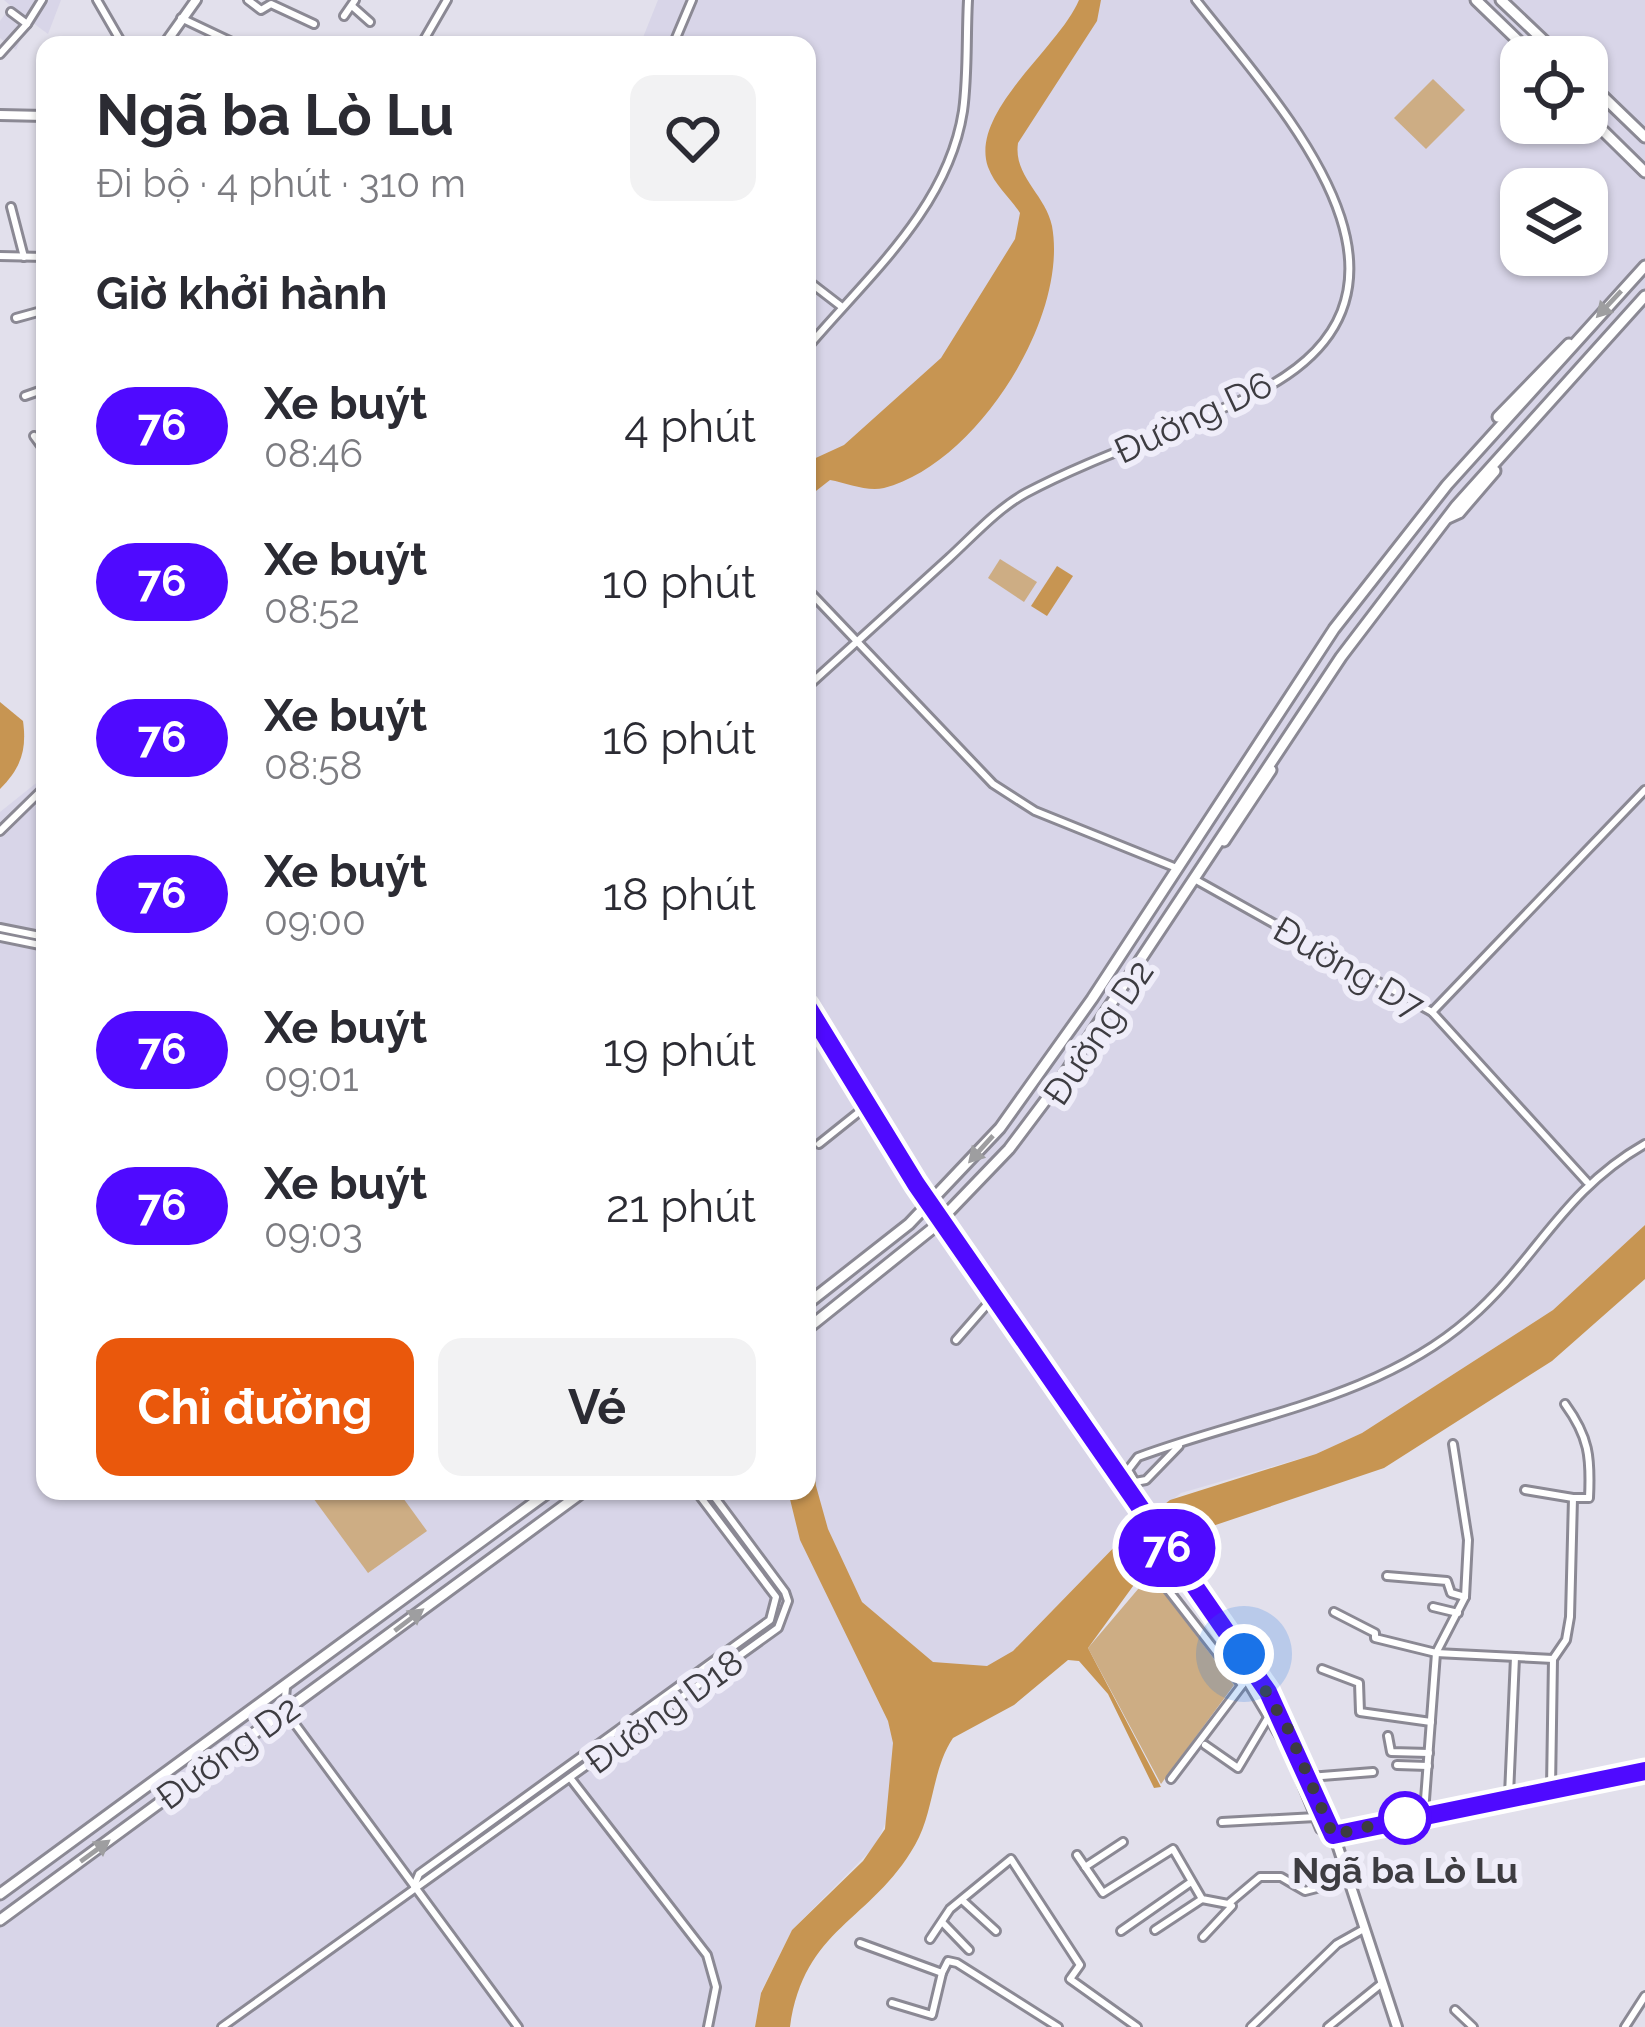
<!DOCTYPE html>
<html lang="vi">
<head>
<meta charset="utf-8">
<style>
  body { margin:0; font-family:Raleway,sans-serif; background:#f2f2f3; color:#2b2b33; height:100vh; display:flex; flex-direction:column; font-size:45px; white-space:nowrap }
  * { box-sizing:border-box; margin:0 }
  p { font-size:39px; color:#7c7c81 }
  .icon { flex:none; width:66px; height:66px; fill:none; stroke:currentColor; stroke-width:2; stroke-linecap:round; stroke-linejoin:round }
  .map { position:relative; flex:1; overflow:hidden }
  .details { position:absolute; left:36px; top:36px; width:780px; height:1464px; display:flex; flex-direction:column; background:#fff; border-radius:24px; box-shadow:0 3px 9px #0004 }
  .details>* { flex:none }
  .badge { padding:0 24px; border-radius:39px; font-size:42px; line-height:78px }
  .buttons { position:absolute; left:1500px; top:36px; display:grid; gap:24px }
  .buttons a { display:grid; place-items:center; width:108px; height:108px; border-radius:24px; background:#fff; box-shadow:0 3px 9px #0004; font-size:60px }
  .you { position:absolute; width:60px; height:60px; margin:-30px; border:9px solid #fff; border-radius:50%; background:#1a73e8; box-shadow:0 0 0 18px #1a73e833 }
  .map>.badge { position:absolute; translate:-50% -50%; box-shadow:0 0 0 6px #fff }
  h2 { padding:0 60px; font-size:45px; line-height:108px }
  .round { display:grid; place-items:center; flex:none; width:126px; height:126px; border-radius:24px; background:#f2f2f3 }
  .head { display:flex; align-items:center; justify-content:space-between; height:204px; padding:0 60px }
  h1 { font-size:57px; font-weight:700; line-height:90px }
  .primary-button { display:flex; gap:24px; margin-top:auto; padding:24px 60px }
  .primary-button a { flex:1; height:138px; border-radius:24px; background:#ea580c; color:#fff; font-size:48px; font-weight:700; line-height:138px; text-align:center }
  .primary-button a+a { background:#f2f2f3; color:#2b2b33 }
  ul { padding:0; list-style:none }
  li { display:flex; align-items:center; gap:36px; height:156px; padding:0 60px }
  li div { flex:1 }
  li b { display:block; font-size:45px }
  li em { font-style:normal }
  li .badge { min-width:132px; font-weight:700; text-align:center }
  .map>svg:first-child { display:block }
  .built { fill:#d8d5e8; fill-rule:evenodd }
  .green { fill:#cdad84 }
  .water { fill:#c79552 }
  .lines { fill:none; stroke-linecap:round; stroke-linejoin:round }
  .street-casing { stroke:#8b8994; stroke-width:12 }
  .secondary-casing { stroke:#8b8994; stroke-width:14 }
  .primary-casing { stroke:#8b8994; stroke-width:15 }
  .street { stroke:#fff; stroke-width:6 }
  .secondary { stroke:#fff; stroke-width:8 }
  .primary { stroke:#fff; stroke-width:9 }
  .oneway { fill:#9e9ea0 }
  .line-casing { stroke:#fff; stroke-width:27 }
  .line { stroke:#4f0aff; stroke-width:18 }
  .walk { stroke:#3d3c41; stroke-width:12; stroke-dasharray:0 21.6 }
  .stop-dot { fill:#fff; stroke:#4f0aff; stroke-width:6 }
  .labels { text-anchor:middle; stroke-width:12; stroke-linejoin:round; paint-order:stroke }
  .street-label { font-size:36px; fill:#3d3c41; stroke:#efedf9 }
  .stop-label { font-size:36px; font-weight:bold; fill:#3d3c41; stroke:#efedf9 }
</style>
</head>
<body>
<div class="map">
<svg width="1645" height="2027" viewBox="0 0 1645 2027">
  <rect width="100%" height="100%" fill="#e2e0ec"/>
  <g class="built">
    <polygon points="4,0 61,0 48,34 29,20 16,50 0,38 0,21 11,6"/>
    <path d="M 658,0 L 1645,0 L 1645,1225 L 1553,1310 L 1362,1433 L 1316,1454 L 1181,1493 L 1125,1536 L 1013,1651 L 890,1812 L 876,1845 L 792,1930 L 761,1992 L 755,2027 L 0,2027 L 0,812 L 45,776 L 45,1491 L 807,1491 L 807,45 L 640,45 ZM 1521,57 L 1587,57 L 1587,123 L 1521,123 ZM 1521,189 L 1587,189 L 1587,255 L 1521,255 Z"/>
  </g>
  <g class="green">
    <polygon points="1433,79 1465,110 1426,149 1394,118"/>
    <polygon points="1000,559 1037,582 1024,602 988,578"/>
    <polygon points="308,1491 398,1491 427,1531 368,1573"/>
    <polygon points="1150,1575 1234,1685 1161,1784 1088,1648"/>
  </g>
  <g class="water">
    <path d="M 1079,0 L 1101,0 L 1097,21 L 1018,143 C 1013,176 1046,195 1052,226 C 1069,319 975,465 884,488 C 867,492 847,483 830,480 L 807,498 L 807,462 L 844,445 L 941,358 L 1015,239 L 1020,213 C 1010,197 995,186 988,167 C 969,112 1059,48 1079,0 Z"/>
    <polygon points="1057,566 1073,576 1047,616 1031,606"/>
    <path d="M 0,702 L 23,721 C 27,750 21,768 0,789 Z"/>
    <path d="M 1645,1225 L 1645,1279 L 1552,1361 L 1384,1468 L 1186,1535 L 1144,1571 L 1088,1648 L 1161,1787 L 1154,1788 L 1108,1694 L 1079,1661 L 1068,1660 L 1014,1705 L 953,1738 C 932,1769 934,1812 915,1845 C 871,1922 804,1927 790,2027 L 755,2027 L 761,1993 L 792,1930 L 863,1861 L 885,1829 L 893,1743 L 888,1721 L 800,1540 L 788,1491 L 807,1491 L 807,1410 L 816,1486 L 828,1529 L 862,1602 L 933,1662 L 987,1666 L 1013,1651 L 1125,1536 L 1170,1500 L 1316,1454 L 1362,1433 L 1553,1310 Z"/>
  </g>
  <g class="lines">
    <defs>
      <g id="street">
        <polyline points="97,0 123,45"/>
        <polyline points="248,0 261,10 271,4 314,24"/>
        <polyline points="352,6 370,22"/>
        <polyline points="344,16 355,0"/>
        <polyline points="181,18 238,45"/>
        <polyline points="27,24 42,0"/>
        <polyline points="421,45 447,0"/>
        <polyline points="673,45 692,0"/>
        <polyline points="0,54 27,24 11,12"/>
        <polyline points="11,207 24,257"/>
        <polyline points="0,256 45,257"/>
        <polyline points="807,280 842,307"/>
        <polyline points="16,318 45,310"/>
        <path d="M 807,348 C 867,277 948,208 963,111 C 968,75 966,37 968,0"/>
        <polyline points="25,396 45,389"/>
        <polyline points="34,436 45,451"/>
        <polyline points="807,589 993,784 1035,811 1174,867"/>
        <path d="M 807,687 C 855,644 902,601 949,558 C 973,536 997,509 1026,493 C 1101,453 1185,429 1260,391 C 1456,290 1281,108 1196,0"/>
        <polyline points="0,831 45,787"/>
        <polyline points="1196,880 1432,1012 1587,1182"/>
        <polyline points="0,928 45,937"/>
        <polyline points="0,937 45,946"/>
        <polyline points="1432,1012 1645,790"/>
        <polyline points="819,1144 869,1104"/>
        <polyline points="956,1340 991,1300"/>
        <path d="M 1179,1446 L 1146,1480 L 1135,1482 L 1128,1470 L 1138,1457 C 1248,1416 1378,1399 1469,1319 C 1536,1261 1562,1191 1645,1144"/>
        <polyline points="1525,1490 1573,1498"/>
        <polyline points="1387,1576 1447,1581 1451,1593 1465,1597"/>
        <polyline points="1159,1578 1242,1685"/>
        <polyline points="1433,1607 1458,1613"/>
        <polyline points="1334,1612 1375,1633 1375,1638 1436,1653 1553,1659"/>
        <polyline points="1322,1669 1359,1683 1360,1712 1431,1722"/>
        <polyline points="286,1687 284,1709 518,2027"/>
        <polyline points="1388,1736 1391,1752 1429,1753"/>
        <polyline points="1205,1745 1238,1768 1269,1716"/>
        <polyline points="1397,1765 1428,1766"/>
        <polyline points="1309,1777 1373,1772"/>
        <polyline points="571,1779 707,1955 716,1987 708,2027"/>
        <polyline points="1171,1779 1246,1680 1288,1750 1320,1829 1333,1835"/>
        <path d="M 1551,1788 L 1553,1659 L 1566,1640 L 1570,1617 L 1573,1498 L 1589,1498 C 1591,1457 1589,1437 1565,1404"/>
        <polyline points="1509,1795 1515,1657"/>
        <polyline points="1424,1813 1436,1653 1465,1597 1468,1540 1453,1444"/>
        <polyline points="1222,1822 1316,1817"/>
        <polyline points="1077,1855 1103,1893 1173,1849 1202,1899 1228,1904 1260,1877 1281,1877 1305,1891 1348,1880"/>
        <polyline points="1085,1867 1123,1842"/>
        <polyline points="414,1886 419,1874 770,1620 776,1597 696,1491"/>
        <polyline points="962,1900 996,1931"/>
        <polyline points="942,1922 969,1950"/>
        <polyline points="1155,1930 1202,1899"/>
        <polyline points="1121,1931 1191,1882"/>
        <polyline points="1203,1937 1232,1906"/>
        <polyline points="930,1939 950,1909 1011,1859 1080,1965 1070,1979 1137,2027"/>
        <polyline points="860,1943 942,1973 948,1961 957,1963 1058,2027"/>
        <polyline points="892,2003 932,2015 942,1973"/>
        <polyline points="1455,2010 1473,2027"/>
        <polyline points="222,2027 778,1628 788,1601 785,1592 710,1491"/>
        <polyline points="1251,2027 1337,1944 1362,1930"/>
        <polyline points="1328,2027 1381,1984"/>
        <polyline points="1625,2027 1645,1996"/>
      </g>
      <g id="secondary">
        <polyline points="164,45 196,0"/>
        <polyline points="0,115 45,116"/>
        <polyline points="807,1006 931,1201"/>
        <polyline points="942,1219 1279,1711 1336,1841 1397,2027"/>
        <polyline points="1333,1835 1645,1771"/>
      </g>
      <g id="primary">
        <polyline points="1476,0 1535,57"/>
        <polyline points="1501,0 1561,57"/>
        <polyline points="1587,81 1645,137"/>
        <polyline points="1587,115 1645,172"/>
        <polyline points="1498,417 1569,344"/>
        <polyline points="1448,518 1459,513 1495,471"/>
        <polyline points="1224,841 1271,770"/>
        <polyline points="807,1304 909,1224 1000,1128 1092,999 1334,629 1447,485 1645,266"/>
        <polyline points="807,1329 933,1228 1009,1149 1060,1081 1341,657 1456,506 1645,296"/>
        <polyline points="0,1894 550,1491"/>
        <polyline points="0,1920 584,1491"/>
      </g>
    </defs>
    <use href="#street" class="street-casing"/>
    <use href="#secondary" class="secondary-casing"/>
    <use href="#primary" class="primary-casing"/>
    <use href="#street" class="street"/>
    <use href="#secondary" class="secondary"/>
    <use href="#primary" class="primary"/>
  </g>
  <defs><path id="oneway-solid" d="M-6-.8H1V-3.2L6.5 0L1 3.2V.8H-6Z" transform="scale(3)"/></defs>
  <g class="oneway">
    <use href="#oneway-solid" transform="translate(1609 304) rotate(133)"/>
    <use href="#oneway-solid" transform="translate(981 1149) rotate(132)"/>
    <use href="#oneway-solid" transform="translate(409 1620) rotate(-37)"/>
    <use href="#oneway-solid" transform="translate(95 1851) rotate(-36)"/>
  </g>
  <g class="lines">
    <defs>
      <polyline id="line" points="807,1006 916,1184 1268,1692 1333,1835 1645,1771"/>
    </defs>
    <use href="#line" class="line-casing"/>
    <use href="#line" class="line"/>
    <polyline class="walk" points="1244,1654 1288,1729 1333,1835 1424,1813 1405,1818"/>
  </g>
  <circle class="stop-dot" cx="1405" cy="1818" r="24"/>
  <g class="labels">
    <g class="street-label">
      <text transform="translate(1193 417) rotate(-25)" y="13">Đường D6</text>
      <text transform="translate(1349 967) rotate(30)" y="13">Đường D7</text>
      <text transform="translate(1098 1032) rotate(-56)" y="13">Đường D2</text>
      <text transform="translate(664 1711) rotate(-36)" y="13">Đường D18</text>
      <text transform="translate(228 1752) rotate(-36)" y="13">Đường D2</text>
    </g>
    <g class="stop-label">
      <text x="1405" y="1883">Ngã ba Lò Lu</text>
    </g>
  </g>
</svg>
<div class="buttons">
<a><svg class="icon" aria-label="locate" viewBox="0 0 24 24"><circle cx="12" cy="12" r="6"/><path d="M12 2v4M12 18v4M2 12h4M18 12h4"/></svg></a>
<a><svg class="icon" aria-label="layers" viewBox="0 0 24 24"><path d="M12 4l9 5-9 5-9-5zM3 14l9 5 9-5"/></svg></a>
</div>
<div class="you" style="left:1244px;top:1654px"></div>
<b class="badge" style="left:1167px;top:1548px;background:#4f0aff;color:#fff">76</b>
<section class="details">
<div class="head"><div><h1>Ngã ba Lò Lu</h1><p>Đi bộ · 4 phút · 310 m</p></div><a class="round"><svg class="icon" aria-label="heart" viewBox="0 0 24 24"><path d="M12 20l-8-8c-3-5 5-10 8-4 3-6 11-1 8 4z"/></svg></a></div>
<h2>Giờ khởi hành</h2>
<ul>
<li><span class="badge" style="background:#4f0aff;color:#fff">76</span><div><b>Xe buýt</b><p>08:46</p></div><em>4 phút</em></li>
<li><span class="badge" style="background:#4f0aff;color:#fff">76</span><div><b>Xe buýt</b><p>08:52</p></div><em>10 phút</em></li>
<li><span class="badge" style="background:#4f0aff;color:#fff">76</span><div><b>Xe buýt</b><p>08:58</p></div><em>16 phút</em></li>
<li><span class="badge" style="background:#4f0aff;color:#fff">76</span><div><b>Xe buýt</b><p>09:00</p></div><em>18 phút</em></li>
<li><span class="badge" style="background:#4f0aff;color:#fff">76</span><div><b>Xe buýt</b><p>09:01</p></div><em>19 phút</em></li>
<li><span class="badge" style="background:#4f0aff;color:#fff">76</span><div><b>Xe buýt</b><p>09:03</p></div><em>21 phút</em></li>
</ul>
<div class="primary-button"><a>Chỉ đường</a><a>Vé</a></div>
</section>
</div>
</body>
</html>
